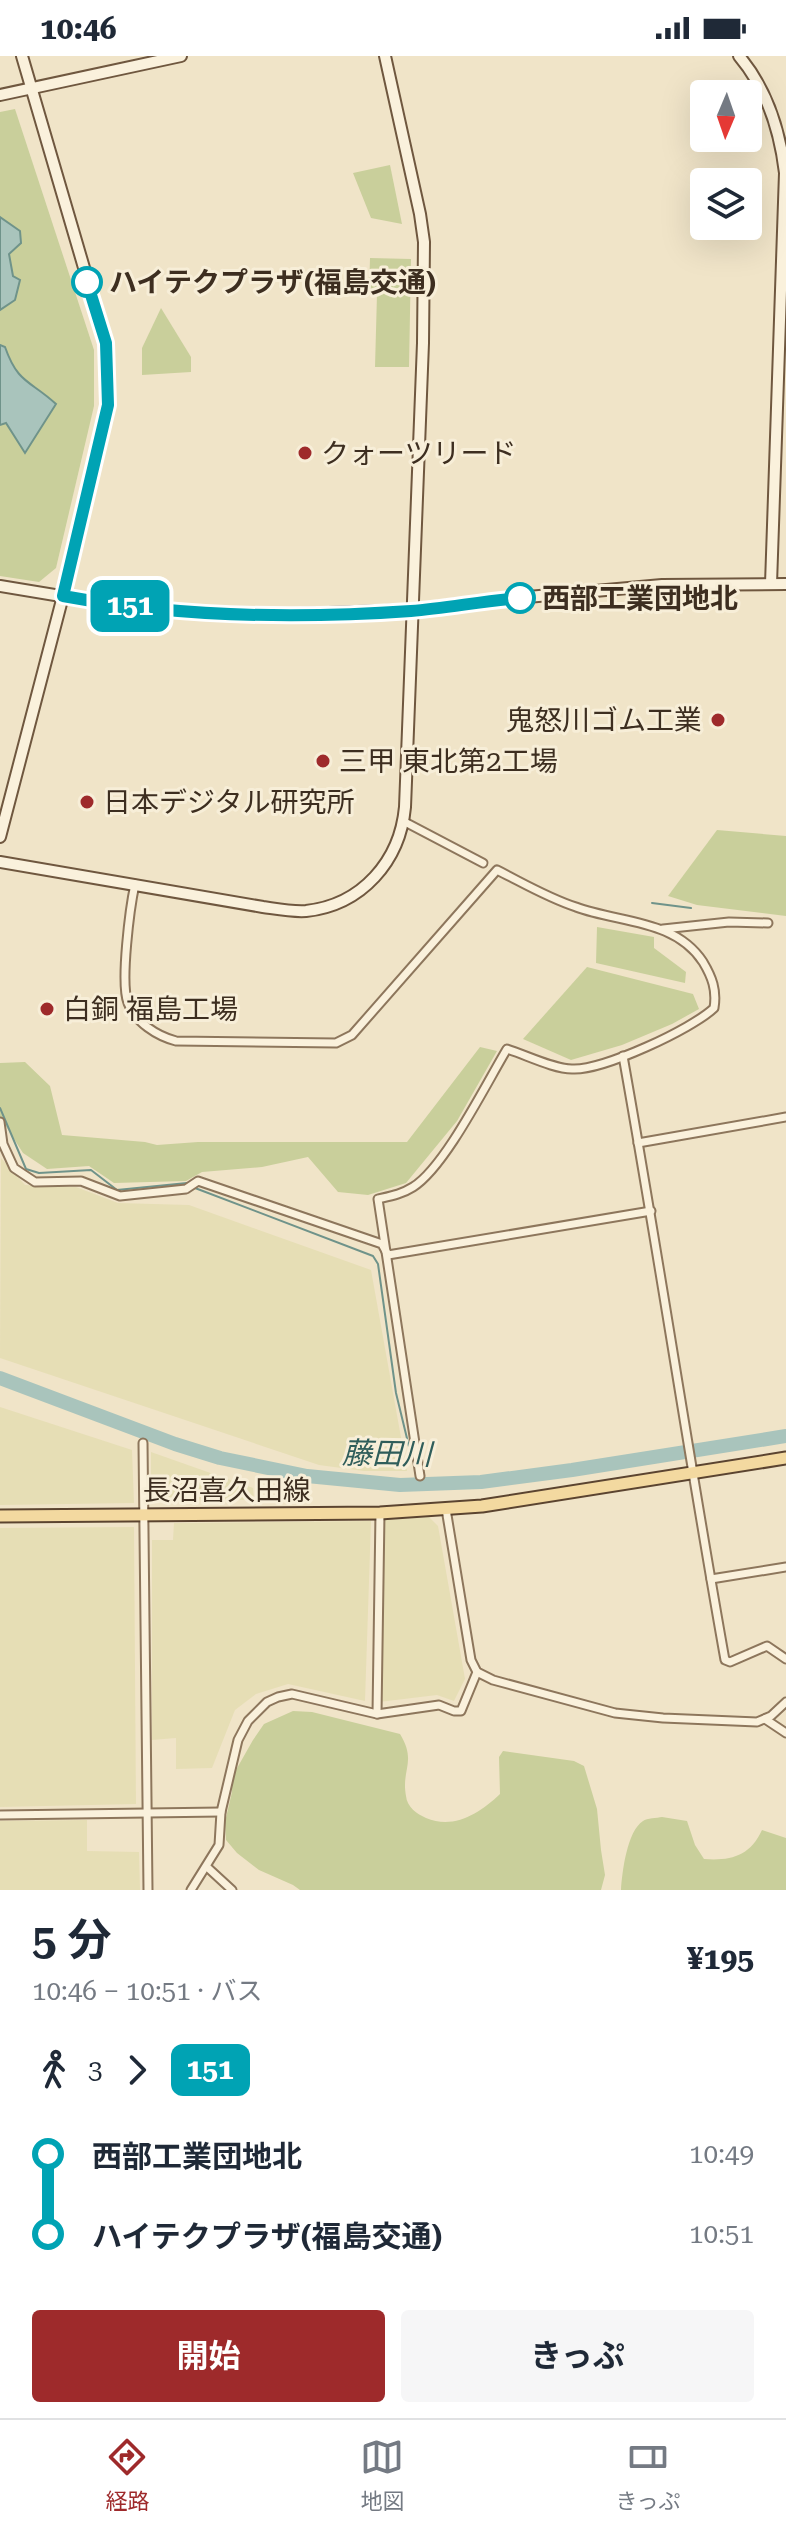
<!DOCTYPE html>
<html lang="ja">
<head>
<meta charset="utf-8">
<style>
  body { margin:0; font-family:"Roboto Serif","Noto Sans JP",serif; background:#f6f6f7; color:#1f2937; height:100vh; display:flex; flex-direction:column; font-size:30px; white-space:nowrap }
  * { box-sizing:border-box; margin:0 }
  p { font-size:26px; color:#747a83 }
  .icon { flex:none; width:44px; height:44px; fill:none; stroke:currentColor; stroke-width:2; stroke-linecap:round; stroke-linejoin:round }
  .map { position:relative; height:1834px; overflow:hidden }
  .panel { display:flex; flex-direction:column; background:#fff; flex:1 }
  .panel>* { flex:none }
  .badge { padding:0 16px; border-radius:12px; font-size:28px; line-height:52px }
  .needle { width:52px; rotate:182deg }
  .fabs { position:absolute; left:690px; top:24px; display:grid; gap:16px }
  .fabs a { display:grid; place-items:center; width:72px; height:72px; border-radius:8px; background:#fff; box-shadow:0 8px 32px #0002; font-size:40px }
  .map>.badge { position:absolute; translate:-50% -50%; box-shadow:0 0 0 4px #fff }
  .legs { display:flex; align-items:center; gap:12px; height:88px; padding:0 32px; font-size:26px }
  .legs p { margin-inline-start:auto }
  .summary { display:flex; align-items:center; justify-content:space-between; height:136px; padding:0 32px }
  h1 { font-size:44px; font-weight:700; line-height:60px }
  .cta { display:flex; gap:16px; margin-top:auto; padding:16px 32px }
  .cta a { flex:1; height:92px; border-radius:8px; background:#9e2a2b; color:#fff; font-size:32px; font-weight:700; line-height:92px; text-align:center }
  .cta a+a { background:#f6f6f7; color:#1f2937 }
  ul { padding:0 32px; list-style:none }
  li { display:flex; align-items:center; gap:28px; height:80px; font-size:30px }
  li i { display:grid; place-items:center; width:12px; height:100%; margin:0 10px; background:currentColor }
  li i::after { content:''; width:20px; height:20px; margin:-10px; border:6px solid; border-radius:50%; background:#fff }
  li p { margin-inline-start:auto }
  li:first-child i { background:linear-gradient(#0000 50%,currentColor 0) }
  li:last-child i { background:linear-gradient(currentColor 50%,#0000 0) }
  .status { display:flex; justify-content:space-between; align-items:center; height:56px; padding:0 40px; background:#fff; direction:ltr }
  .status svg { height:22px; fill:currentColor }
  .tabs { display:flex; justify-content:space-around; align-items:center; height:112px; border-top:2px solid #e0e1e3; background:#fff; font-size:22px; color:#747a83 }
  .tabs a { display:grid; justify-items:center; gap:4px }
  .tabs .selected { color:#9e2a2b }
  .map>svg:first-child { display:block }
  .farmland { fill:#e6deb5 }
  .green { fill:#c9cf9b }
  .water { fill:#a9c4bc; stroke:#6f938a; stroke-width:2 }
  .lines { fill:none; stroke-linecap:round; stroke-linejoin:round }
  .stream { stroke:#6f938a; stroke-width:2 }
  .river { stroke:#a9c4bc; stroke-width:14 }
  .street-casing { stroke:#8d765c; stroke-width:11 }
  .secondary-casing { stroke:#6f573f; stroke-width:14 }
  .primary-casing { stroke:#5b4430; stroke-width:15 }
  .street { stroke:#faf1dc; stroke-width:7 }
  .secondary { stroke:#faf1dc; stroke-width:10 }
  .primary { stroke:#f3d9a0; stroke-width:11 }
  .line-1-casing { stroke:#fff; stroke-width:18 }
  .line-1 { stroke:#00a3b4; stroke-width:12 }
  .stop-1-dot { fill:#fff; stroke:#00a3b4; stroke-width:4 }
  .poi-dot { fill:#9e2a2b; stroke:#f7eed8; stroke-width:3 }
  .labels { text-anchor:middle; stroke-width:6; stroke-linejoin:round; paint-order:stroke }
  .stop-label { font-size:28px; font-weight:bold; fill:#3d2e20; stroke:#f7eed8; text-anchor:start }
  .poi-label { font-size:28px; fill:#3d2e20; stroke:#f7eed8; text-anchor:start }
  .street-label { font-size:28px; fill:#3d2e20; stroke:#f7eed8 }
  .water-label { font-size:30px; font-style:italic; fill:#2f5d5a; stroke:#f7eed8 }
</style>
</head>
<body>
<div class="status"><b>10:46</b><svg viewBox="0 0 49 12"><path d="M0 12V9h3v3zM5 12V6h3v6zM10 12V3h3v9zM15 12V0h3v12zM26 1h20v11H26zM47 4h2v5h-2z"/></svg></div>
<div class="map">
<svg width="786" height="1834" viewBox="0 0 786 1834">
  <rect width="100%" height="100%" fill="#f0e4c8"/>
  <g class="farmland">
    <polygon points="1,1102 25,1129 76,1131 118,1147 189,1149 371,1214 407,1415 364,1415 319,1409 0,1302"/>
    <polygon points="0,1351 132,1394 134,1447 0,1449"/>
    <polygon points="151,1396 253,1432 254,1444 151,1443"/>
    <polygon points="429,1461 438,1470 465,1623 454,1645 437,1639 379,1646 385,1464"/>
    <polygon points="371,1465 365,1645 288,1628 256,1638 235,1654 212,1712 176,1713 176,1682 152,1684 152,1484 173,1484 174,1467"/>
    <polygon points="134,1471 136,1748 0,1751 0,1472"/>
    <polygon points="87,1764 87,1795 139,1796 140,1834 0,1834 0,1765"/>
  </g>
  <g class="green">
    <polygon points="15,53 94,294 94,350 56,512 39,526 0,520 0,56"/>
    <polygon points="390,109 402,168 371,162 353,117"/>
    <polygon points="370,202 411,203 409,311 375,311 377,238 369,238"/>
    <polygon points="161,252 191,301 191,316 142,319 142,292"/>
    <polygon points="717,774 786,780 786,860 697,849 668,840"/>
    <polygon points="597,871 654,881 654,892 686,916 685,927 596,907"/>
    <polygon points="587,911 693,938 699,953 672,968 622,989 571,1004 523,983"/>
    <polygon points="480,991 497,995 457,1065 406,1127 368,1139 338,1136 308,1101 262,1111 202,1116 186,1125 114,1127 89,1110 47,1113 23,1097 0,1061 0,1007 25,1006 50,1030 62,1079 145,1086 157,1089 198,1086 407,1086"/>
    <path d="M 293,1655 L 312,1656 L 400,1678 C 417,1706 401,1713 406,1740 C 407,1751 417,1758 426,1762 C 454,1774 480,1757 500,1738 L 499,1701 L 503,1695 L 574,1705 L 584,1710 L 597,1753 L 601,1794 L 605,1819 L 601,1834 L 300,1834 L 293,1829 L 259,1814 L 237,1797 L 226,1784 L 225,1766 L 232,1736 L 232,1721 L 253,1684 L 264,1668 Z"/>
    <path d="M 662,1761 L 687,1765 L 695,1789 L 704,1803 C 731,1805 750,1800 762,1774 L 786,1782 L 786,1834 L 621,1834 C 622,1817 627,1775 643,1765 C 647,1762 657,1762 662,1761 Z"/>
  </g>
  <g class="water">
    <polygon points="0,161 20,175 21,187 9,198 13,220 20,224 15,244 0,254"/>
    <path d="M 0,289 L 5,291 C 18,328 30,324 56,348 L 25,397 L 6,367 L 0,369 Z"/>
  </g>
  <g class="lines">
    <g class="stream">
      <polyline points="652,847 691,852"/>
      <polyline points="0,1052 26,1113 39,1117 91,1114 117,1134 187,1127"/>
      <polyline points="195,1132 373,1200 378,1208 396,1337 412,1403 415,1408"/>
    </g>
    <polyline class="river" points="0,1322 175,1388 220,1402 307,1420 400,1429 481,1426 572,1414 786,1380"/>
    <defs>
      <g id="street">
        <polyline points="403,765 483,807"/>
        <path d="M 135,828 C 130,851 120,927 128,947 C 135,966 157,980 176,985 L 336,987 L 352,979 L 497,814 C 523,827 548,842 576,851 C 619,867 675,863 703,906 C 712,921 717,934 714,952 C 692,973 602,1015 572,1013 C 554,1013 526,999 507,993 C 486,1028 445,1111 413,1131 C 402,1138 391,1140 378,1143 L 420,1420"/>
        <polyline points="663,873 729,866 768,867"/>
        <path d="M 623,1000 C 659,1201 689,1403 725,1604 L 730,1606 L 767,1590 L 786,1603"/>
        <polyline points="0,1066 3,1088 14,1112 35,1126 81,1125 120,1140 186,1133 198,1125 382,1188 388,1199 651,1155"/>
        <polyline points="638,1087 786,1061"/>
        <polyline points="143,1387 148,1834"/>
        <polyline points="446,1453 471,1604 477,1616 493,1624 615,1657 663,1662 757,1666 771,1660 786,1646"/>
        <polyline points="711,1523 786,1511"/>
        <polyline points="377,1658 380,1457"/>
        <polyline points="765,1663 786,1677"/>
        <polyline points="0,1759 221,1756"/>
        <polyline points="207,1811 232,1834"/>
        <polyline points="191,1834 219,1789 221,1756 238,1684 248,1665 267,1646 278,1641 292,1638 377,1658 439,1649 454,1655 461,1655 477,1616"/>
      </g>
      <g id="secondary">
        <path d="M 739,0 C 767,33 780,75 785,117 L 771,528"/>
        <polyline points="0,39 181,0"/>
        <polyline points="0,530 103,547 190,556 272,559 413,554 494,544 662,529 786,528"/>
        <polyline points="0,781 63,540 108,349 106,287 22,0"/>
        <path d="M 0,806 L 263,851 C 277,853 292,856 306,855 C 362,849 400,805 405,751 L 423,287 L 424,186 L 420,158 L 385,0"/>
      </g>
      <polyline id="primary" points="0,1460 380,1457 482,1450 786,1402"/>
    </defs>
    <use href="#street" class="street-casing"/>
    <use href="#secondary" class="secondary-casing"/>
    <use href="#primary" class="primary-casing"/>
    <use href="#street" class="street"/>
    <use href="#secondary" class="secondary"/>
    <use href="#primary" class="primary"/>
  </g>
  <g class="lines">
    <defs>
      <path id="line-1" d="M 87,226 L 106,287 L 108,349 L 63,540 C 177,561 295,563 411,555 C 447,552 483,545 520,542"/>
    </defs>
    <use href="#line-1" class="line-1-casing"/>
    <use href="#line-1" class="line-1"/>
  </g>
  <g class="stop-1-dot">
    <circle cx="87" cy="226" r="14"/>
    <circle cx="520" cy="542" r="14"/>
  </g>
  <g class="poi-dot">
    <circle cx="305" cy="397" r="8"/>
    <circle cx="718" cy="664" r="8"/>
    <circle cx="323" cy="705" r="8"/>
    <circle cx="87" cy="746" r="8"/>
    <circle cx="47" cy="953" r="8"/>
  </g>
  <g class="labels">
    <g class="stop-label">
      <text x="109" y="236">ハイテクプラザ(福島交通)</text>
      <text x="542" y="552">西部工業団地北</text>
    </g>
    <g class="poi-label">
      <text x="321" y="407">クォーツリード</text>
      <text x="702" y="674" text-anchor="end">鬼怒川ゴム工業</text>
      <text x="339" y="715">三甲 東北第2工場</text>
      <text x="103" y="756">日本デジタル研究所</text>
      <text x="63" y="963">白銅 福島工場</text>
    </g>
    <g class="street-label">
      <text x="227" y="1444">長沼喜久田線</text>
    </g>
    <g class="water-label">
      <text transform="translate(387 1398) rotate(1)" y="10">藤田川</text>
    </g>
  </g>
</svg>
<div class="fabs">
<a><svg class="needle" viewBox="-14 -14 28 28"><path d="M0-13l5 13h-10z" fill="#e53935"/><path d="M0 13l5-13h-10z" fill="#747a83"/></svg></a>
<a><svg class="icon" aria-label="layers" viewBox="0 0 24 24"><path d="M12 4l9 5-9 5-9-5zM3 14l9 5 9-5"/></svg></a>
</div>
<b class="badge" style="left:130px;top:550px;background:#00a3b4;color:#fff">151</b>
</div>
<section class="panel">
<div class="summary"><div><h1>5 分</h1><p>10:46 – 10:51 · バス</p></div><b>¥195</b></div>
<div class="legs"><svg class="icon" aria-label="walk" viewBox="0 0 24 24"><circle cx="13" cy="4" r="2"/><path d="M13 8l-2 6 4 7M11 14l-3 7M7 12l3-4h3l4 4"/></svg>3<svg class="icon" aria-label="forward" viewBox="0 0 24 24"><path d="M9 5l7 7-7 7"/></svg><b class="badge" style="background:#00a3b4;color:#fff">151</b></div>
<ul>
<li><i style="color:#00a3b4"></i><b>西部工業団地北</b><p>10:49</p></li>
<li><i style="color:#00a3b4"></i><b>ハイテクプラザ(福島交通)</b><p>10:51</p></li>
</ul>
<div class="cta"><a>開始</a><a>きっぷ</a></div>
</section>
<nav class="tabs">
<a class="selected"><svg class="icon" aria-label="directions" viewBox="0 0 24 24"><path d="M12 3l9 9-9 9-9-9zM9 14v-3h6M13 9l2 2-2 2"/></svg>経路</a>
<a><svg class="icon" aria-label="map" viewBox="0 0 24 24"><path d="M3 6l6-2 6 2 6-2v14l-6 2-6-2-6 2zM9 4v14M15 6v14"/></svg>地図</a>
<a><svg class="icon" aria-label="tickets" viewBox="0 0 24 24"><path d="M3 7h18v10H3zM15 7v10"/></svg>きっぷ</a>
</nav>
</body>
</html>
